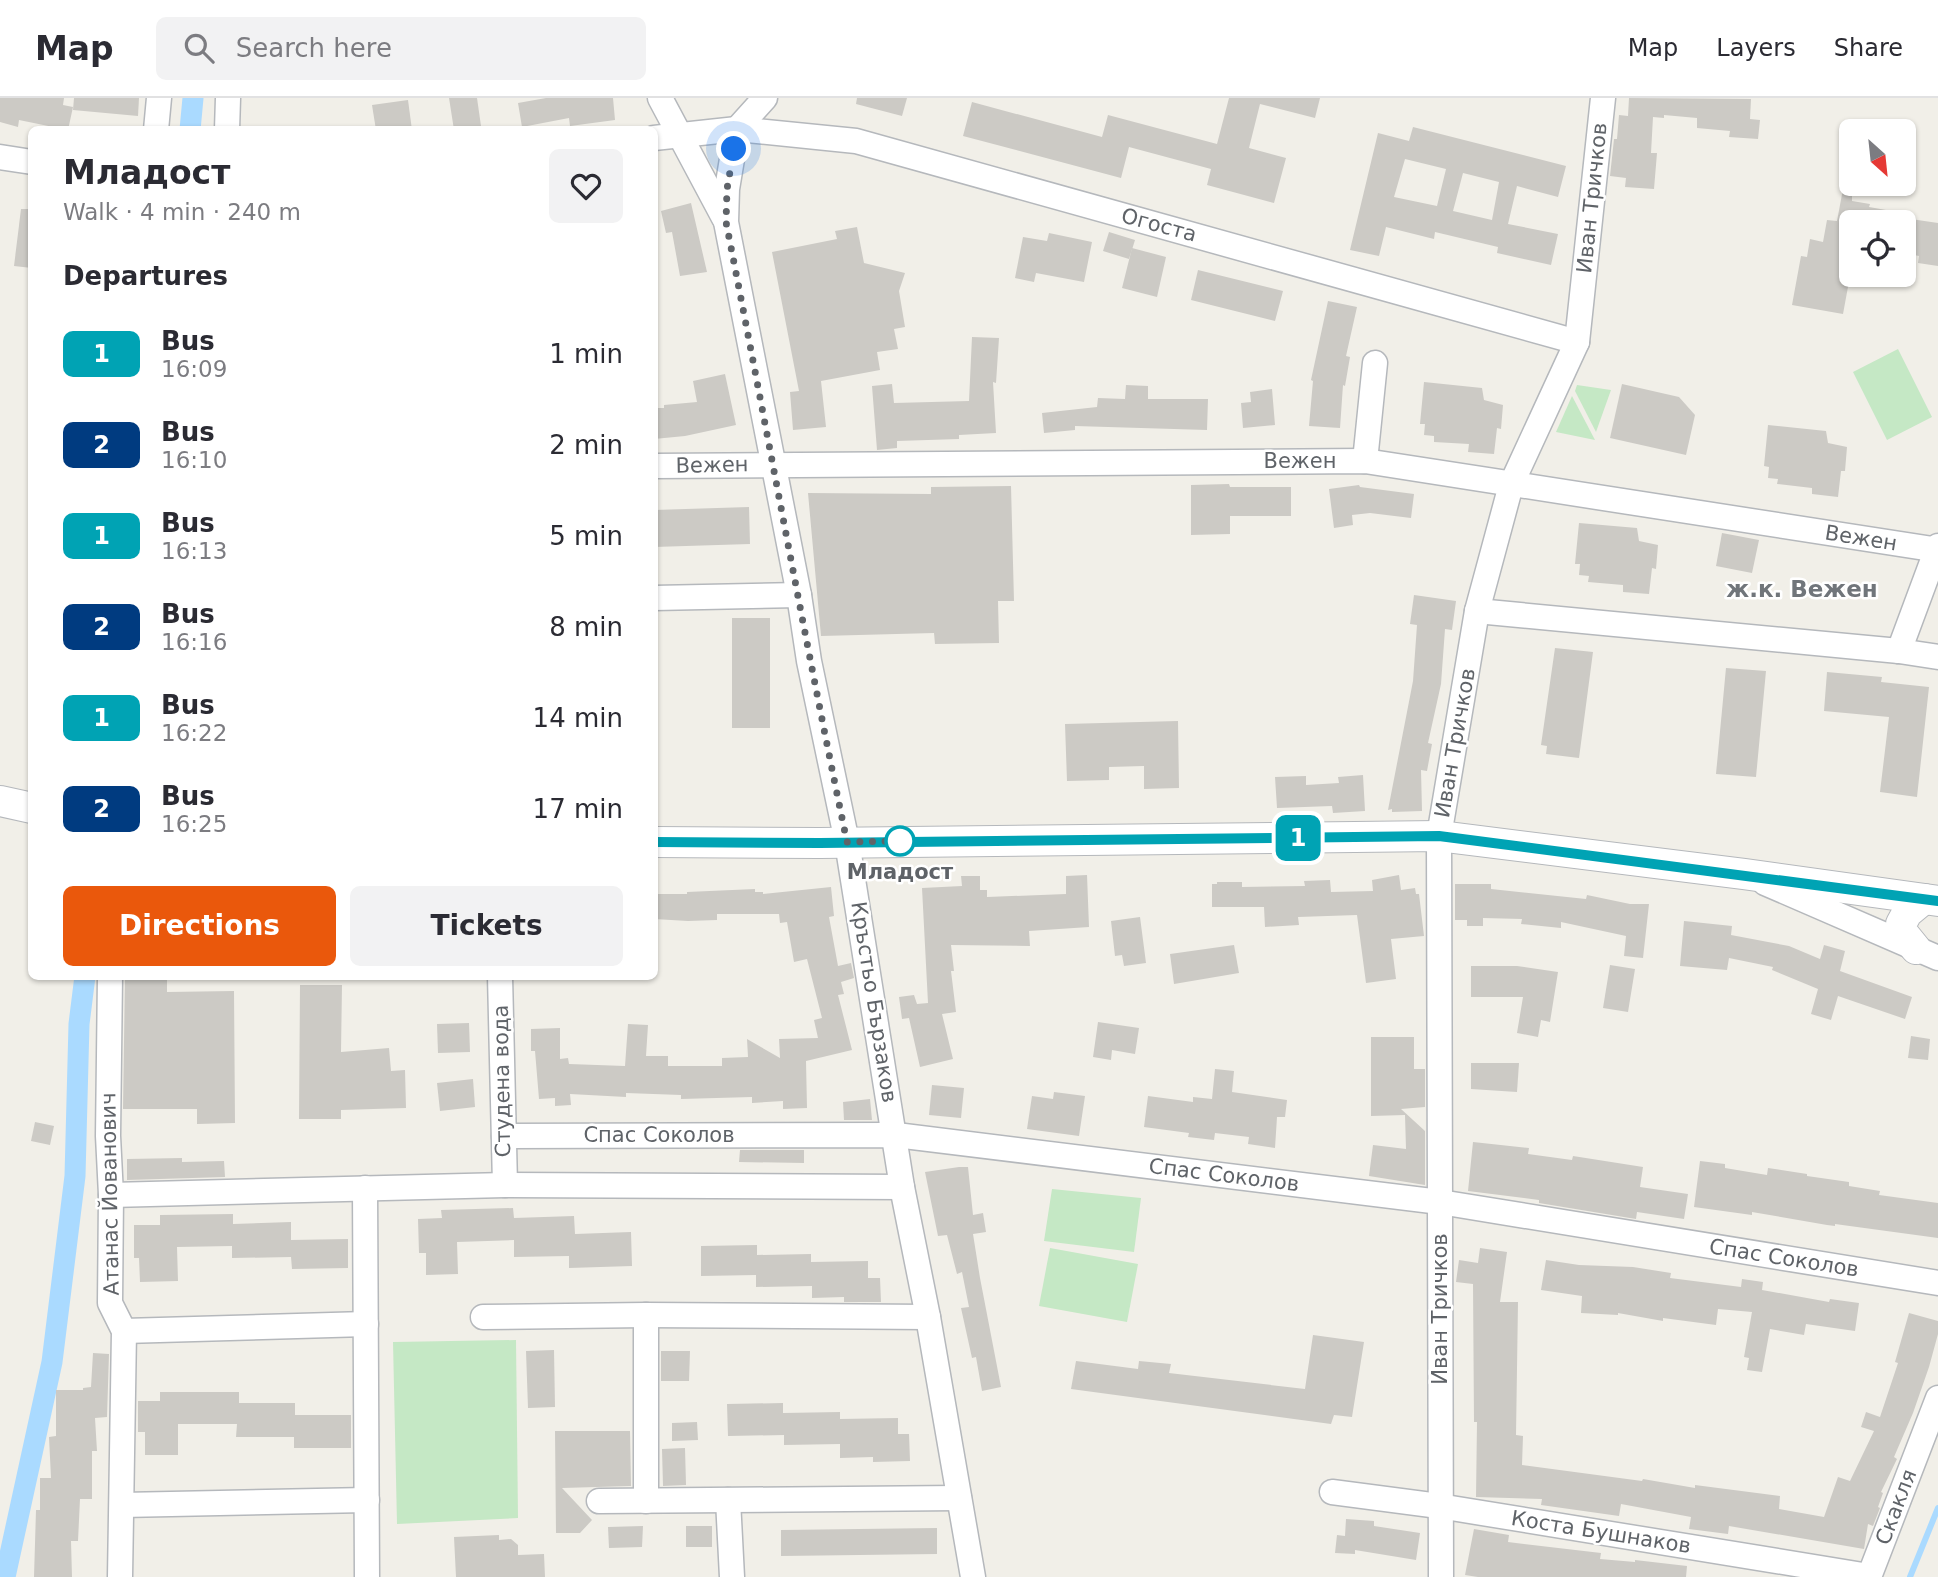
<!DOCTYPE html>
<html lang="en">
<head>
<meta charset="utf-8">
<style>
  body { margin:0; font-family:"DejaVu Sans",sans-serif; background:#f2f2f3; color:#2b2b33; height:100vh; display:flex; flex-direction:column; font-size:26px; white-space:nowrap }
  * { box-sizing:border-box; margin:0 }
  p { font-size:23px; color:#7c7c81 }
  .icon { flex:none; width:38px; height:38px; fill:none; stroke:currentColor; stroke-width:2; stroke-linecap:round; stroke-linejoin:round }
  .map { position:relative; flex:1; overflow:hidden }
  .drawer { position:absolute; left:28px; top:28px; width:630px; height:854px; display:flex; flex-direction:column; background:#fff; border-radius:10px; box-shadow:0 2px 5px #0004 }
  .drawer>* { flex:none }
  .badge { padding:0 14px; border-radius:10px; font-size:24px; line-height:46px }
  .needle { width:46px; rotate:153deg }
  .buttons { position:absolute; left:1839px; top:21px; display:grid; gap:14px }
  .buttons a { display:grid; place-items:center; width:77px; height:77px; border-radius:10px; background:#fff; box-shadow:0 2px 5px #0004; font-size:35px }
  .you { position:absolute; width:35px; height:35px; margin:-18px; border:5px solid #fff; border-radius:50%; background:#1a73e8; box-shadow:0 0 0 10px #1a73e833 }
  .map>.badge { position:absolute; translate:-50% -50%; box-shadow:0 0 0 4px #fff }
  h2 { padding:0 35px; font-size:26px; line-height:63px }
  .round { display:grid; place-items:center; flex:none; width:74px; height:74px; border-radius:10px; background:#f2f2f3 }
  .headline { display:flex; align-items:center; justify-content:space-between; height:119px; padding:0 35px }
  h1 { font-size:33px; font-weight:700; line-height:52px }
  .action { display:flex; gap:14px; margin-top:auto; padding:14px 35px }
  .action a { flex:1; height:80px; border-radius:10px; background:#ea580c; color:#fff; font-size:28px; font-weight:700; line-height:80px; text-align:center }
  .action a+a { background:#f2f2f3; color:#2b2b33 }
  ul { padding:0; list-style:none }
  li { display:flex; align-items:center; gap:21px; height:91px; padding:0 35px }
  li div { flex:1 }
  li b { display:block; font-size:26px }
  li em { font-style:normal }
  li .badge { min-width:77px; font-weight:700; text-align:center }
  header { display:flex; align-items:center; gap:42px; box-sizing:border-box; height:98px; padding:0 35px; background:#fff; border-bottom:2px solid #e1e1e2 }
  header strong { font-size:33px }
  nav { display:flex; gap:38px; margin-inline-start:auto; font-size:24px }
  .search { width:490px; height:63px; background:#f2f2f3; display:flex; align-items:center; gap:18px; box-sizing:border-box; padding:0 24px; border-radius:10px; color:#7c7c81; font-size:26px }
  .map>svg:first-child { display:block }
  .green { fill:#c5e8c5 }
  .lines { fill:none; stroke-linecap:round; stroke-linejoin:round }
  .stream { stroke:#aadaff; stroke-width:6 }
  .canal { stroke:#aadaff; stroke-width:21 }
  .building { fill:#cccac5; fill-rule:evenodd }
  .minor-casing { stroke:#b5b8bc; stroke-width:27 }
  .tertiary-casing { stroke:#b5b8bc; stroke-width:32 }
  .minor { stroke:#fff; stroke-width:24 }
  .tertiary { stroke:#fff; stroke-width:30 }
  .line-casing { stroke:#fff; stroke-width:16 }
  .line { stroke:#00a3b4; stroke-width:10 }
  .walk { stroke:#5f6368; stroke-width:7; stroke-dasharray:0 12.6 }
  .stop-dot { fill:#fff; stroke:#00a3b4; stroke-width:3.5 }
  .labels { text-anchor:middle; stroke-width:5; stroke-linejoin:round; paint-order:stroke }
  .street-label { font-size:21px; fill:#5f6368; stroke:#fff }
  .stop-label { font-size:21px; font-weight:bold; fill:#5f6368; stroke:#fff }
  .neighbourhood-label { font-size:23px; font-weight:bold; fill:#70757a; stroke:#fff }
</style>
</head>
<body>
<header>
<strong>Map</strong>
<div class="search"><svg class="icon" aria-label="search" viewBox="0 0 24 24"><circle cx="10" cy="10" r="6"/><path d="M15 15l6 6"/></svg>Search here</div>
<nav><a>Map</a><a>Layers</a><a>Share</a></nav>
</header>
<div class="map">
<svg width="1938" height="1479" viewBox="0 0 1938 1479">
  <rect width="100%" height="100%" fill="#f1efe8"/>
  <g class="green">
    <polygon points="1898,251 1932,319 1887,342 1853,274"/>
    <polygon points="1577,287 1611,292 1596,334 1575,293"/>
    <polygon points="1572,298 1595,342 1556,334"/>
    <polygon points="1052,1091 1141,1100 1134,1154 1044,1143"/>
    <polygon points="1050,1150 1138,1166 1127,1224 1039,1208"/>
    <polygon points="516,1242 518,1420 397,1426 393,1244"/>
  </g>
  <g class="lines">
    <polyline class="stream" points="1910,1479 1938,1410"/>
    <g class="canal">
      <polyline points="190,32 193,0"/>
      <polyline points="5,1479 52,1264 75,1078 79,926 85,878"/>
    </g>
  </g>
  <g class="building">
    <polygon points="0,0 64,0 63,7 73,9 68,32 19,22 18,29 0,24"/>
    <polygon points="74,0 139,0 138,18 73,12"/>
    <polygon points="449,0 477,0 481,28 454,32"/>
    <polygon points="546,0 613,0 615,22 570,28 569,20 522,29 518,5"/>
    <polygon points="857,0 907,0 902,18 856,6"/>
    <polygon points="1229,0 1320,0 1315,20 1260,6 1249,50 1286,60 1274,105 1207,87 1211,71 1129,49 1121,80 963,38 972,4 1102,39 1108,17 1217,46"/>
    <polygon points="1629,0 1751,1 1750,21 1760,22 1758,41 1729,39 1730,33 1697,30 1697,20 1664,17 1664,20 1653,19 1651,55 1657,55 1654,91 1625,89 1626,80 1610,78 1614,41 1617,41 1619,17 1628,18"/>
    <polygon points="408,2 412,32 376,32 372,7"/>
    <path d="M 1413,29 L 1566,68 L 1558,99 L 1517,88 L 1508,126 L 1558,136 L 1551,167 L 1497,155 L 1498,149 L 1435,134 L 1434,141 L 1386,129 L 1379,158 L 1350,152 L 1378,35 L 1409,43 ZM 1405,61 L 1446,71 L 1437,108 L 1394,99 ZM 1463,75 L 1499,84 L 1492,122 L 1453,113 Z"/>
    <polygon points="1843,91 1852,92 1852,103 1870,106 1869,109 1903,115 1902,124 1852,124 1852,147 1847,146 1842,177 1850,178 1843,216 1792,207 1801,158 1807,159 1810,141 1823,144 1827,122 1837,123"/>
    <polygon points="691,105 707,174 680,178 672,134 666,135 661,113"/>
    <polygon points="21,111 32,111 32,170 14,168"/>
    <polygon points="1904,120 1938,125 1938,168 1918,165 1919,158 1904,155"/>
    <polygon points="857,129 864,165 905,175 899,193 905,229 894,231 898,251 877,254 880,272 821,283 826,329 793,332 790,294 799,293 772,154 837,141 835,133"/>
    <polygon points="1109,134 1135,142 1129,161 1103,153"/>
    <polygon points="1049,135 1092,144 1084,184 1036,175 1034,184 1015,180 1023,139 1047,143"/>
    <polygon points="1132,150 1166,159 1157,199 1122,190"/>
    <polygon points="1198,172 1283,193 1275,223 1191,202"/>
    <polygon points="1328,203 1357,209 1346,258 1350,259 1345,288 1343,287 1340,330 1309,328 1313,283 1311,282"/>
    <polygon points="972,239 999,240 996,285 993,284 996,335 959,337 959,341 897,343 897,350 877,352 872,288 892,286 894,305 969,303"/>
    <polygon points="725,276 736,327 685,338 654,341 654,310 664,310 664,307 697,304 693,283"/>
    <polygon points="1424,284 1482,290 1484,302 1503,307 1501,331 1497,330 1494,356 1468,354 1469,346 1434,344 1434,338 1424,337 1425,326 1420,326"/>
    <polygon points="1622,286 1679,299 1695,317 1686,357 1610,340"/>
    <polygon points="1126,287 1148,288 1148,301 1208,301 1207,332 1075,328 1075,332 1044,335 1042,315 1097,309 1098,300 1125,301"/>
    <polygon points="1272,291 1275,327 1243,330 1241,305 1251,304 1250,294"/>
    <polygon points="1768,327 1826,333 1828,345 1847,349 1845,373 1841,373 1838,399 1812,396 1812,390 1777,386 1778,381 1768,380 1769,369 1764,368"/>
    <polygon points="1229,386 1230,389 1291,389 1291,418 1230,418 1230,436 1191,437 1191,387"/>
    <polygon points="1359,387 1360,389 1414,396 1411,420 1370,415 1352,417 1353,427 1334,430 1329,391"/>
    <polygon points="1011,388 1014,503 998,503 999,545 935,546 934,535 821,538 808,395 931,396 931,389"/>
    <polygon points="749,409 750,446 654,449 654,412"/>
    <polygon points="1579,425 1637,430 1639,443 1658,447 1656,471 1652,470 1649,496 1623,494 1623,487 1588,484 1589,478 1579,477 1580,466 1575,466"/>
    <polygon points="1722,435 1759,442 1752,475 1716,468"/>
    <polygon points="1414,497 1456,503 1452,532 1445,531 1441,586 1428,645 1432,646 1427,673 1421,672 1422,713 1392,714 1392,711 1388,712 1413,583 1417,527 1410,526"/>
    <rect x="732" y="520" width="38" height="110"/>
    <polygon points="1555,550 1593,554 1579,660 1546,656 1547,648 1541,647"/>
    <polygon points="1726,570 1766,573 1756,679 1716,676"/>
    <polygon points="1827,574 1882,579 1881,584 1929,589 1917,699 1880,694 1889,619 1824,613"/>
    <polygon points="1178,623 1179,690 1144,691 1144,668 1109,669 1109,682 1067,683 1065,626"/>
    <polygon points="1363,677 1365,713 1333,715 1332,708 1277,710 1275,679 1306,678 1306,687 1339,685 1338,679"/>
    <polygon points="1087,777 1089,829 1029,833 1030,848 951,847 954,873 951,873 956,914 942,916 953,961 920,969 909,920 902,921 899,899 914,897 917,906 928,905 922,790 962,788 961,778 980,778 980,792 987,792 987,799 1066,796 1066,778"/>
    <polygon points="1399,777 1401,792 1415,790 1416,796 1419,796 1424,838 1391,841 1396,881 1366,885 1357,817 1298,819 1299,827 1265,829 1264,809 1212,809 1212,786 1217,786 1217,784 1242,784 1242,789 1305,788 1304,783 1330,782 1331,794 1373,793 1372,782"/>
    <polygon points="1455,786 1491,786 1491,791 1586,801 1587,797 1630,806 1649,806 1643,860 1624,858 1626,838 1561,824 1561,830 1521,826 1522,821 1483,820 1483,828 1467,828 1467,822 1455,822"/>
    <polygon points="831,789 834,818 829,819 838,868 851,865 854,880 841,884 844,896 838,897 852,952 806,963 807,1010 783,1011 783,1003 752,1005 752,999 681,1001 681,997 626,995 626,999 570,996 571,1007 555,1008 555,1000 539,1001 535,953 531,953 531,931 560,930 560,961 568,960 569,966 625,968 628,926 648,927 646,958 668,958 668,968 722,968 722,960 748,959 747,941 780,960 779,941 818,940 814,922 822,920 807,861 794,864 787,824 780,825 779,816 717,816 717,822 688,823 654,821 654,796 687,796 687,794 755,791 755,794 763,794 763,796"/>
    <polygon points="1140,819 1146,865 1124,868 1122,857 1115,858 1111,823"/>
    <polygon points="1684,823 1732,828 1731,837 1789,848 1820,861 1824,847 1845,853 1840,873 1912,899 1905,921 1838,898 1831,922 1811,916 1818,891 1772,872 1773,869 1729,860 1727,872 1680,868"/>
    <polygon points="1234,847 1239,875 1174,886 1170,856"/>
    <polygon points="1610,867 1635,871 1628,914 1603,910"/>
    <polygon points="1471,868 1517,868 1558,874 1550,924 1541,922 1538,939 1517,935 1523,899 1471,899"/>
    <polygon points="125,878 167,878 167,894 234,893 235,1025 197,1026 197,1011 123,1011"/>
    <polygon points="300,887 342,887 341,954 389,950 391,973 405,972 406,1010 341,1012 341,1021 299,1021"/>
    <polygon points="1098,924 1139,930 1135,956 1112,952 1111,962 1093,959"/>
    <polygon points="469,925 470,954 438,955 437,926"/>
    <polygon points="1911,938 1930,941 1928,962 1908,960"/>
    <polygon points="1371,939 1414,939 1414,971 1425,971 1425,1009 1401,1011 1425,1033 1425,1087 1369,1078 1373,1047 1406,1051 1405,1017 1371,1018"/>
    <polygon points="1471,965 1519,965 1517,994 1471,991"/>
    <polygon points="1215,971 1234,973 1232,994 1287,1002 1285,1019 1277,1019 1275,1050 1248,1046 1249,1039 1215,1035 1214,1042 1188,1039 1189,1035 1144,1029 1148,998 1193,1004 1193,999 1212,1001"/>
    <polygon points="473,981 475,1009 440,1013 437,985"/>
    <polygon points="932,987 964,990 961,1020 929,1017"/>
    <polygon points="1054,994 1085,998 1079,1038 1027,1031 1032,998 1053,1001"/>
    <polygon points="870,1001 872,1022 844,1022 843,1004"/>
    <polygon points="35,1024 54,1028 50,1047 31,1043"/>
    <polygon points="1473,1044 1529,1050 1528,1056 1572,1062 1573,1058 1643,1069 1640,1089 1688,1096 1684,1121 1637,1114 1636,1121 1539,1105 1539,1102 1468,1093"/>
    <polygon points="740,1052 804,1052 804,1065 739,1064"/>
    <polygon points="182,1060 182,1064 224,1063 225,1079 127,1082 127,1061"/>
    <polygon points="1700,1063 1725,1066 1725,1070 1767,1077 1768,1070 1807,1076 1807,1078 1849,1084 1849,1088 1880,1093 1879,1097 1938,1105 1938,1140 1835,1126 1835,1128 1827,1127 1752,1114 1752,1117 1694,1109"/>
    <polygon points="959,1069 968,1069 973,1117 983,1115 986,1134 973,1136 980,1180 1001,1289 982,1293 976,1259 972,1260 961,1210 969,1209 962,1174 957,1176 947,1137 938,1138 925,1074"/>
    <polygon points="513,1110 514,1120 574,1118 575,1136 631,1134 632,1168 569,1170 569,1158 514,1159 514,1142 457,1144 458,1176 426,1177 426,1155 419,1155 418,1121 442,1120 441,1112"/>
    <polygon points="233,1116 233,1126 291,1124 291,1142 348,1141 348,1170 292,1171 291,1159 232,1160 232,1148 177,1149 178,1183 140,1184 139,1160 134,1160 134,1127 160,1127 160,1117"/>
    <polygon points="757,1147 757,1157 811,1156 811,1164 868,1163 868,1180 880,1180 881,1204 844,1204 844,1199 812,1200 812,1188 756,1189 756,1177 701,1178 701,1148"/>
    <polygon points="1480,1150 1507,1154 1500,1204 1518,1204 1516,1337 1523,1338 1522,1367 1642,1383 1643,1381 1695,1390 1695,1387 1780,1398 1779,1411 1824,1419 1838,1379 1850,1383 1874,1333 1861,1329 1866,1314 1880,1319 1898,1265 1895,1264 1909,1215 1938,1223 1938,1236 1929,1269 1913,1315 1894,1359 1897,1361 1881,1394 1883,1395 1878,1409 1880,1410 1873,1428 1868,1426 1864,1451 1729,1428 1728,1436 1689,1431 1691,1419 1621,1406 1619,1418 1541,1407 1542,1401 1476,1399 1477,1324 1474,1324 1473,1186 1456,1184 1459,1162 1478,1165"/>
    <polygon points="1546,1162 1579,1167 1633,1169 1671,1175 1670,1180 1741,1189 1742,1181 1763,1184 1762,1192 1829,1204 1830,1201 1859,1205 1855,1233 1806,1226 1804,1237 1770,1231 1762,1274 1747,1272 1749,1260 1744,1259 1752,1214 1718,1211 1716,1227 1663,1220 1663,1223 1618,1215 1618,1217 1581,1215 1582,1198 1541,1192"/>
    <polygon points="1313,1237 1364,1244 1352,1319 1334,1317 1331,1326 1071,1291 1076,1263 1138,1271 1139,1263 1171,1266 1169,1275 1305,1291"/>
    <polygon points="554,1252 555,1309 528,1310 526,1253"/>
    <polygon points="661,1253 690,1253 689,1283 661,1283"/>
    <polygon points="93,1255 109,1256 107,1319 95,1320 97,1353 92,1353 92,1401 80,1401 78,1443 71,1443 72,1479 34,1479 36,1412 40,1412 40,1380 51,1380 49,1339 56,1338 56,1292 83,1292 83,1290 91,1289"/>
    <polygon points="160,1294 239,1294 239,1305 295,1305 295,1317 351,1317 351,1350 294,1350 294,1339 236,1339 237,1326 178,1326 178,1357 145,1357 145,1334 138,1334 138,1303 160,1303"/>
    <polygon points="783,1305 783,1315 840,1314 840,1321 898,1320 898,1336 909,1336 910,1363 873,1364 873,1359 840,1360 840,1346 784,1347 784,1337 728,1338 727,1306"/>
    <polygon points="697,1324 698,1342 672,1343 672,1325"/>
    <polygon points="555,1333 630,1333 631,1388 562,1390 592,1422 580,1435 556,1435"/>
    <polygon points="685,1350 686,1387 663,1388 662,1351"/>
    <polygon points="1346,1421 1374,1423 1374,1428 1420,1435 1416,1462 1355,1452 1355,1456 1335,1455 1337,1437 1345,1438"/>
    <polygon points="643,1428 642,1449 609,1450 608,1429"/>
    <rect x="686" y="1428" width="26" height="21"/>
    <polygon points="937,1430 937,1456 781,1458 781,1432"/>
    <polygon points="1474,1431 1509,1437 1508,1444 1601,1455 1600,1461 1635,1464 1635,1462 1687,1468 1686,1479 1478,1479 1465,1477"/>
    <polygon points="499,1437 499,1442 511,1441 518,1447 518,1457 544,1456 545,1479 456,1479 454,1439"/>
  </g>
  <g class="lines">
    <defs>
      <g id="minor">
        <polyline points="660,0 724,120"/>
        <polyline points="737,31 727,91 726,124 799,497 809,563 847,744 902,1089 928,1219 973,1479"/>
        <polyline points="737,31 765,0"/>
        <polyline points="156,32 159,0"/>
        <polyline points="227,32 228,0"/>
        <polyline points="654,40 737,31 856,43 1577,244"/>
        <polyline points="0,59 32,64"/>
        <polyline points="1365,363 1375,265"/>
        <polyline points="654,368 1365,363 1938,452"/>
        <polyline points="654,500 799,497"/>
        <polyline points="1477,513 1899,553 1938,559"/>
        <polyline points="1899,553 1938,448"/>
        <polyline points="1765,785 1938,860"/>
        <polyline points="110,878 108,1038 111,1097 110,1205 124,1233 120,1479"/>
        <polyline points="500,878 505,1087"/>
        <polyline points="504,1038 896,1037 1440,1104 1938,1185"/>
        <polyline points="365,1090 367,1479"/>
        <polyline points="111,1097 505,1087 902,1089"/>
        <polyline points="483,1219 646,1217 928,1219"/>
        <polyline points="124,1233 366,1226"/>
        <polyline points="1332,1394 1439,1408 1869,1478"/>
        <polyline points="728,1402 732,1479"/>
        <polyline points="599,1403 959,1400"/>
        <polyline points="646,1403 646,1217"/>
        <polyline points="122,1407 367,1402"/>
        <polyline points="1441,1479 1439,738 1477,513 1511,387 1577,244 1603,0"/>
        <polyline points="1869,1479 1938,1300"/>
      </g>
      <g id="tertiary">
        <polyline points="0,703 32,710"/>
        <polyline points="654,744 820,745 1439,738 1744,776 1938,803"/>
        <polyline points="1916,851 1903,835 1901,826 1907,815 1924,801"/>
      </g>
    </defs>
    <use href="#minor" class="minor-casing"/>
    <use href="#tertiary" class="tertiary-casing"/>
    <use href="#minor" class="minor"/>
    <use href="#tertiary" class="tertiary"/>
  </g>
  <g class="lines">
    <defs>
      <polyline id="line" points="654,744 820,745 1439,738 1938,803"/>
    </defs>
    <use href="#line" class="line-casing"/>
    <use href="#line" class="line"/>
    <path class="walk" d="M 734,51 L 727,91 L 726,124 C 767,331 804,538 847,744 L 900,743"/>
  </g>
  <circle class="stop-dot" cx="900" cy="743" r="14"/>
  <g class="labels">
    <g class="street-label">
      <text transform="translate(1592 100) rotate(-84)" y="7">Иван Тричков</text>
      <text transform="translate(1159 127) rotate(15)" y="7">Огоста</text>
      <text x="1300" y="370">Вежен</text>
      <text transform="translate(712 367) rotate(-1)" y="7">Вежен</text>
      <text transform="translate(1861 440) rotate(9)" y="7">Вежен</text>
      <text transform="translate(1455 645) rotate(-80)" y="7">Иван Тричков</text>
      <text transform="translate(874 904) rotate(81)" y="7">Кръстьо Бързаков</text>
      <text transform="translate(502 983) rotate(-91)" y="7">Студена вода</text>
      <text x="659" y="1044">Спас Соколов</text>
      <text transform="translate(1224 1077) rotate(7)" y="7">Спас Соколов</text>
      <text transform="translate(110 1096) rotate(-91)" y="7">Атанас Йованович</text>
      <text transform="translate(1784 1160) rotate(9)" y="7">Спас Соколов</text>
      <text transform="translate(1440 1211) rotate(-90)" y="7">Иван Тричков</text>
      <text transform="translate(1896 1409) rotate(-69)" y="7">Скакля</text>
      <text transform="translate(1601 1434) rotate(9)" y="7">Коста Бушнаков</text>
    </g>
    <g class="stop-label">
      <text x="900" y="781">Младост</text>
    </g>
    <g class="neighbourhood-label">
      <text x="1802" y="499">ж.к. Вежен</text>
    </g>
  </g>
</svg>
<div class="buttons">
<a><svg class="needle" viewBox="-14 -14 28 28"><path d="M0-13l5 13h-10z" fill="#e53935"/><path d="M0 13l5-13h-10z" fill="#7c7c81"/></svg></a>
<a><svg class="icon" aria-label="locate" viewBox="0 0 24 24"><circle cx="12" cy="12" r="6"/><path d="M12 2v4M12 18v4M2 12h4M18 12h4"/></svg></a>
</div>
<div class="you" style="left:734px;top:51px"></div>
<b class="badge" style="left:1298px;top:740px;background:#00a3b4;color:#fff">1</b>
<section class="drawer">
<div class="headline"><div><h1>Младост</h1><p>Walk · 4 min · 240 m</p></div><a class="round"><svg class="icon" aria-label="heart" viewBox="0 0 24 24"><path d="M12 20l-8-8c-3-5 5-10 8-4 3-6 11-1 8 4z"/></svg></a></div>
<h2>Departures</h2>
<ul>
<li><span class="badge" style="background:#00a3b4;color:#fff">1</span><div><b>Bus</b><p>16:09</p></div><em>1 min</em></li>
<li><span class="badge" style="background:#003b80;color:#fff">2</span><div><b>Bus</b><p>16:10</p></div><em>2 min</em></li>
<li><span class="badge" style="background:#00a3b4;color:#fff">1</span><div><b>Bus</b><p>16:13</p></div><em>5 min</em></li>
<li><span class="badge" style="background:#003b80;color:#fff">2</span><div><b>Bus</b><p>16:16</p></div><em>8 min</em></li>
<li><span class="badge" style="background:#00a3b4;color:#fff">1</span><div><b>Bus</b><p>16:22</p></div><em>14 min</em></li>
<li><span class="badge" style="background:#003b80;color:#fff">2</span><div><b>Bus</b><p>16:25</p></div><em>17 min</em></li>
</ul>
<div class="action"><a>Directions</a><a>Tickets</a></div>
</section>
</div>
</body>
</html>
